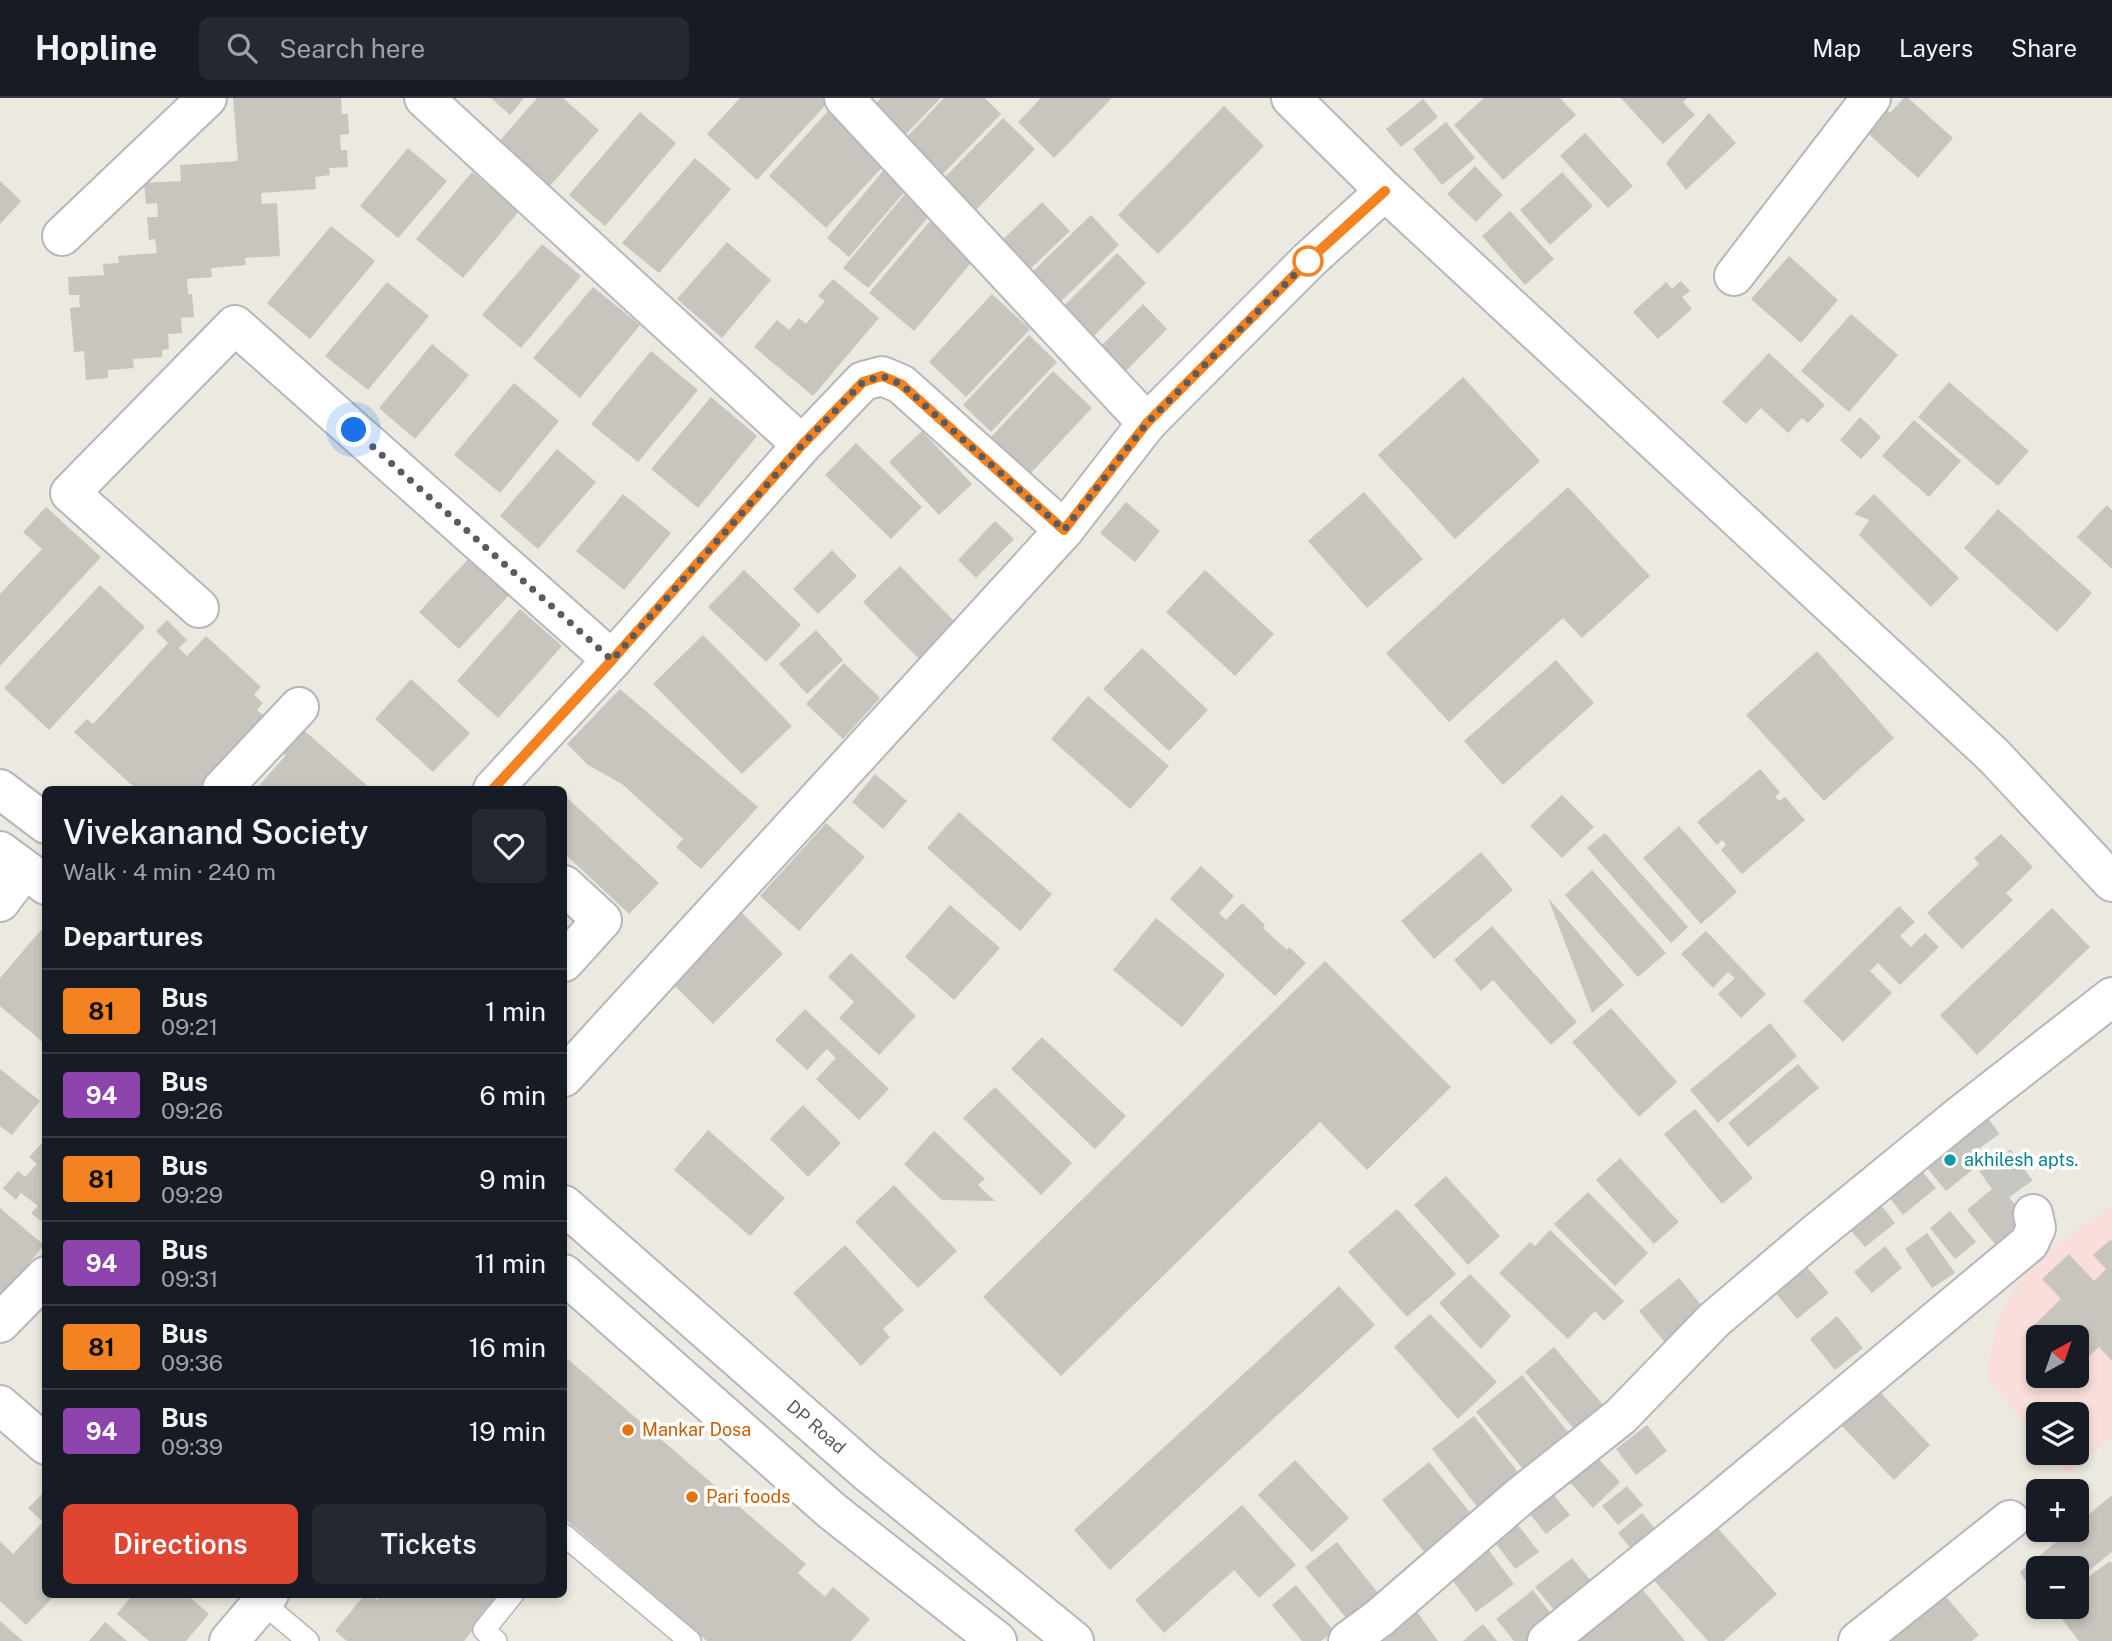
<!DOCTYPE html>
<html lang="en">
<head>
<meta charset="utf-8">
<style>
  body { margin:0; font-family:"Public Sans",sans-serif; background:#242831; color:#f1f3f6; height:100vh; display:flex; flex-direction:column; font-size:26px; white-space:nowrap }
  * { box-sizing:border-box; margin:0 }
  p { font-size:23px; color:#9ea1a6 }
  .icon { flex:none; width:38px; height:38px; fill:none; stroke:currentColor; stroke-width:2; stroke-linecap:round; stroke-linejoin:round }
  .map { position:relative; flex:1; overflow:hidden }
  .details { position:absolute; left:42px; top:688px; width:525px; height:812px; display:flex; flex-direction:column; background:#171b24; border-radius:10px; box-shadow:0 4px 10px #0003 }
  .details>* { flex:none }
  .badge { padding:0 14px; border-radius:5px; font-size:24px; line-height:46px }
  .needle { width:46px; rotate:40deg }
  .fabs { position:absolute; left:2026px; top:1227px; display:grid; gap:14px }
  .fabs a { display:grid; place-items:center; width:63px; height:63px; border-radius:10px; background:#171b24; box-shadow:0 4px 10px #0003; font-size:35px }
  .you { position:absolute; width:35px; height:35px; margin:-18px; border:5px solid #fff; border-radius:50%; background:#1a73e8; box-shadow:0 0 0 10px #1a73e833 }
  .map>.badge { position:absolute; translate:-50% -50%; box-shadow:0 0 0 4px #fff }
  h2 { padding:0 21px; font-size:26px; line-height:63px }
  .round { display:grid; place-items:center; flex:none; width:74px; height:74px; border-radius:10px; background:#242831 }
  .head { display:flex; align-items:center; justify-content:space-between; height:119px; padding:0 21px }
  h1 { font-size:33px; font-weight:600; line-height:52px }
  .primary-button { display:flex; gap:14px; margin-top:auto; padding:14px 21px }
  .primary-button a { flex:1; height:80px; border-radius:10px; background:#df4531; color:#fff; font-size:28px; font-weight:600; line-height:80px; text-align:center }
  .primary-button a+a { background:#242831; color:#f1f3f6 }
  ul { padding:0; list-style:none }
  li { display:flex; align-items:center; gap:21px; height:84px; padding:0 21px; border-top:2px solid #363941 }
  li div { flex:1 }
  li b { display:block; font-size:26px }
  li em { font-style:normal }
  li .badge { min-width:77px; font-weight:700; text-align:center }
  header { display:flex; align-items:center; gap:42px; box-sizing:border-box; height:98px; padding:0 35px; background:#171b24; border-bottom:2px solid #363941 }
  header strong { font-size:33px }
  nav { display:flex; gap:38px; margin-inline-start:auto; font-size:24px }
  .search { width:490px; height:63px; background:#242831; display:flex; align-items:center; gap:18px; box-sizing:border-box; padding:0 24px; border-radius:10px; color:#9ea1a6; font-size:26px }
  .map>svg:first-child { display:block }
  .medical { fill:#f9dedb; fill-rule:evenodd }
  .building { fill:#c8c5bf }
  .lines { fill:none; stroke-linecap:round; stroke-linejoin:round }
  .minor-tunnel { stroke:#c6c6c0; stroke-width:38; stroke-dasharray:38 19; stroke-linecap:butt }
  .service-casing { stroke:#b5b7bc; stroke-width:24 }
  .minor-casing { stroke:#b5b7bc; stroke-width:42 }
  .tertiary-casing { stroke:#b5b7bc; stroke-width:42 }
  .secondary-casing { stroke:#b3b6bc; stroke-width:42 }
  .service { stroke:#fff; stroke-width:21 }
  .minor { stroke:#fff; stroke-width:38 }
  .tertiary { stroke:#fff; stroke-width:38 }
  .secondary { stroke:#fff; stroke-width:38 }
  .line-casing { stroke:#fff; stroke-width:16 }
  .line { stroke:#f58220; stroke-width:10 }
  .walk { stroke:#585c60; stroke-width:7; stroke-dasharray:0 12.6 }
  .stop-dot { fill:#fff; stroke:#f58220; stroke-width:3.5 }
  .culture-dot { fill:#0f9aa8; stroke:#fff; stroke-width:2.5 }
  .food-dot { fill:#e8710a; stroke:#fff; stroke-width:2.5 }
  .labels { text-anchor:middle; stroke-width:7; stroke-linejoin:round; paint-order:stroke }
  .culture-label { font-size:18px; fill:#0d838f; stroke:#fff; text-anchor:start }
  .street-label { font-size:18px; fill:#585c60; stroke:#fff }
  .food-label { font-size:18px; fill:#c56008; stroke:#fff; text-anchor:start }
</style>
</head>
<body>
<header>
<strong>Hopline</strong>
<div class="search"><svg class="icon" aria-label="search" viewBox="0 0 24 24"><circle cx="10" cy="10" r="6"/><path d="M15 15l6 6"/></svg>Search here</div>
<nav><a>Map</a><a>Layers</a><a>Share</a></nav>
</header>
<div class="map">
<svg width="2112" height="1543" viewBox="0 0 2112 1543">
  <rect width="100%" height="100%" fill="#ebe9e0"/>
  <path class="medical" d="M 2112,1108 L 2112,1339 L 2065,1376 L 2048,1355 L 2077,1354 L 2077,1316 L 2039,1316 L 2039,1344 L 1986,1279 L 1998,1221 L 2032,1163 ZM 2039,1239 L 2077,1239 L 2077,1278 L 2039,1278 Z"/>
  <g class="building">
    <polygon points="233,0 341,0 342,16 348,16 349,36 340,37 341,52 347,52 348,69 329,70 330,77 315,79 316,91 261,95 262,106 277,105 280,158 245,160 246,167 211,170 212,179 187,181 188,196 192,196 194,219 181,220 182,235 168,236 169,251 162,252 162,259 133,261 134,270 108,272 108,280 86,282 84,253 74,254 70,210 80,209 79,197 69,197 68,179 104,177 103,166 119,165 118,158 157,155 155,141 149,142 147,119 158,119 157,105 146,106 144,85 181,83 180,67 238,63"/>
    <polygon points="491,0 524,0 510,17"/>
    <polygon points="537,0 563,0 599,32 548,90 497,46"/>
    <polygon points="740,0 823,0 828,4 757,82 707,36"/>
    <polygon points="881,0 941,0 902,40 871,10"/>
    <polygon points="944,0 985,0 1001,16 942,77 904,42"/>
    <polygon points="1041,0 1112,0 1054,60 1018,24"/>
    <polygon points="1484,0 1560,0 1576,17 1503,82 1454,27"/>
    <polygon points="1621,0 1687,0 1683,4 1695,17 1663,46"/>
    <polygon points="1904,0 1908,0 1953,40 1918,80 1863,31 1883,8 1890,15"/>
    <polygon points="1423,1 1438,19 1401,49 1386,31"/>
    <polygon points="1224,8 1264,48 1158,156 1118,117"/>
    <polygon points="829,12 887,64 826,130 769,78"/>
    <polygon points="640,14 676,45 605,128 569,97"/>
    <polygon points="1709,15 1736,45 1686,92 1666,65"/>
    <polygon points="1003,20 1035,51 976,112 943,81"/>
    <polygon points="1446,24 1475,60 1442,87 1413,51"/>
    <polygon points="1585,35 1633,88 1608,110 1560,58"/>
    <polygon points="408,50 447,83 398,140 360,108"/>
    <polygon points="695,60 731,91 659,175 622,145"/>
    <polygon points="1475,68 1503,97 1476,124 1447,96"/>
    <polygon points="883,73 906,92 849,159 827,140"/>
    <polygon points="472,74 519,113 463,180 416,141"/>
    <polygon points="1562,74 1593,108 1550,147 1520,112"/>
    <polygon points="0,83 21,103 0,126"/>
    <polygon points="905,96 930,117 868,190 843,170"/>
    <polygon points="1042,104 1070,133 1026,175 998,146"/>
    <polygon points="1510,113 1554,161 1525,187 1482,138"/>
    <polygon points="1091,117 1119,147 1055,209 1027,179"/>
    <polygon points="930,123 975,160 914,233 869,195"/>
    <polygon points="331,128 375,163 310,241 267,205"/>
    <polygon points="727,144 771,182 722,240 677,201"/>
    <polygon points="542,146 581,178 521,250 482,217"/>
    <polygon points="1117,155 1146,185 1085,247 1055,217"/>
    <polygon points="1789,158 1838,202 1801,245 1751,201"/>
    <polygon points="833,181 879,220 813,298 754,249 777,222 789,232 799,220 806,226 825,203 818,198"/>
    <polygon points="1681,183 1690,193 1682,199 1692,211 1658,241 1633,214 1666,184 1672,191"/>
    <polygon points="387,184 429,218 368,292 325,258"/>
    <polygon points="593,189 640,227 580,300 533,260"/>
    <polygon points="992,196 1030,231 966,299 929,264"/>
    <polygon points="1143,206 1167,231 1120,279 1095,254"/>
    <polygon points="1851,216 1898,257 1849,314 1801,273"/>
    <polygon points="1029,237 1057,264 991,334 963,307"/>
    <polygon points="432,246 469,277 415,341 379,310"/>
    <polygon points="651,253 698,292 638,364 591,326"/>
    <polygon points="1769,255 1825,307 1808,325 1802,320 1788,335 1761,310 1746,326 1722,304"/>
    <polygon points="1053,273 1092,310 1030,376 991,339"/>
    <polygon points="1463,279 1540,363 1455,441 1378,357"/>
    <polygon points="1949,284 2029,353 1998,388 1918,319"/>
    <polygon points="514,285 559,323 500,395 454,357"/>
    <polygon points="711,299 757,338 698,410 651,371"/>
    <polygon points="1860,319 1881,339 1861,361 1840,342"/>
    <polygon points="1914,322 1961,363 1929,399 1882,358"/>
    <polygon points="922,333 972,386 939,417 889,364"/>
    <polygon points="856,345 922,409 891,441 825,377"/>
    <polygon points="557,351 596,384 538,451 500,418"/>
    <polygon points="1568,389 1650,478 1582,540 1563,520 1449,624 1386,555"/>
    <polygon points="1364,394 1423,461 1367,510 1308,443"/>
    <polygon points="623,396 671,435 624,492 576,453"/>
    <polygon points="1874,396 1959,480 1931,509 1859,437 1869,422 1854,416"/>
    <polygon points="1126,404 1160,433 1135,464 1100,435"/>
    <polygon points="2107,407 2112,412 2112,471 2077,439"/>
    <polygon points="46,409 101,459 0,568 0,496 42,451 23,434"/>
    <polygon points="1998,411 2092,495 2057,534 1964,450"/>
    <polygon points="995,423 1014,441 976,480 958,462"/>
    <polygon points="832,452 857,478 818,516 793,491"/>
    <polygon points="473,456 513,493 459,551 419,514"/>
    <polygon points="900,468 958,527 921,563 863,504"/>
    <polygon points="744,472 801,527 766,564 708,509"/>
    <polygon points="1205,472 1274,536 1235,578 1166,514"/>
    <polygon points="100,487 145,529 49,632 4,590"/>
    <polygon points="520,511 562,548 498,620 457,583"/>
    <polygon points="167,522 187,542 179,550 187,558 206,538 261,589 254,597 263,605 257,612 266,620 200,691 136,691 74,634 87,621 93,626 168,545 156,533"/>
    <polygon points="816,532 843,562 807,596 779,566"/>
    <polygon points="703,537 792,628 742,676 653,586"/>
    <polygon points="1142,550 1208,612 1169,653 1103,591"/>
    <polygon points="1817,553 1894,640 1824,703 1746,617"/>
    <polygon points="1556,562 1594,605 1503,687 1464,643"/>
    <polygon points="844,565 880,600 843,641 806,606"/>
    <polygon points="411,581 470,635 433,674 375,621"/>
    <polygon points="620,591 758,709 701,771 676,749 683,741 622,686 588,667 567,646"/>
    <polygon points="1088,598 1169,668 1130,711 1051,641"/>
    <polygon points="299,628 371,691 256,691 286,657 274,654"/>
    <polygon points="1760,671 1780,694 1775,699 1779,703 1785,699 1805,722 1742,776 1721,752 1726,747 1722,742 1717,747 1697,724"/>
    <polygon points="875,676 907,703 883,731 852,704"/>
    <polygon points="564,697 659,785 629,816 564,755"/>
    <polygon points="1562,697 1594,729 1562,760 1530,728"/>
    <polygon points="959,714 1052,796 1020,833 927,750"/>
    <polygon points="826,725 865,759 799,833 760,798"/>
    <polygon points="1679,728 1737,794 1701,826 1643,760"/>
    <polygon points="1605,735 1688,829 1671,845 1587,750"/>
    <polygon points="2001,736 2033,769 2006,795 2013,802 1962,851 1927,815 1979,766 1974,760"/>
    <polygon points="1481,754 1513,792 1434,861 1401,823"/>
    <polygon points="1201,768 1234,798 1219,815 1226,822 1242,805 1265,827 1263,830 1287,852 1289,849 1306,865 1275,898 1170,801"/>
    <polygon points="1592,772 1666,855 1638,879 1565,797"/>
    <polygon points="1548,800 1624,887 1592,915"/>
    <polygon points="950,807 1000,850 954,902 905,859"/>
    <polygon points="1899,808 1915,824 1900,838 1911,849 1925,835 1939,849 1900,887 1878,865 1870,873 1892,895 1843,944 1803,903"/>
    <polygon points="2052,810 2090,849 1977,957 1940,917"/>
    <polygon points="742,815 783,856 713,926 672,885"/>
    <polygon points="1156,820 1225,877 1182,929 1113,872"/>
    <polygon points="1492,828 1577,924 1551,947 1493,882 1481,893 1454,862"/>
    <polygon points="41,832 46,836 46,947 0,908 0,880"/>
    <polygon points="1706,833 1766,896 1741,920 1718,896 1735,880 1728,874 1713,890 1681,856"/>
    <polygon points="851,855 916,918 879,957 839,920 854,904 828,879"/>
    <polygon points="1325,863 1451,989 1367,1072 1320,1024 1061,1278 983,1199"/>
    <polygon points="1611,910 1677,984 1639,1019 1572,944"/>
    <polygon points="805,911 889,991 859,1022 816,981 836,960 827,951 807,972 775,942"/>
    <polygon points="1770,925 1797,958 1718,1025 1690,992"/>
    <polygon points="1042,939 1126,1018 1095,1051 1011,971"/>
    <polygon points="1798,966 1819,990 1748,1049 1728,1025"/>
    <polygon points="0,971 40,1003 12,1037 0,1028"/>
    <polygon points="995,989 1072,1065 1041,1097 963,1020"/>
    <polygon points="803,1007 841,1045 808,1079 770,1041"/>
    <polygon points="1695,1011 1753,1080 1722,1106 1664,1036"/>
    <polygon points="1953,1030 1981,1065 1946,1093 1918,1059"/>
    <polygon points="708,1032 785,1100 750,1138 674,1072"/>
    <polygon points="934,1033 985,1081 978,1087 995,1103 942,1102 904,1066"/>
    <polygon points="42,1045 46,1048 46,1127 31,1115 38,1108 21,1095 16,1102 3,1090 18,1073 25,1079 37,1066 29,1059"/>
    <polygon points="1620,1060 1679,1124 1654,1146 1596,1082"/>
    <polygon points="1914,1064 1936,1090 1903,1117 1882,1090"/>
    <polygon points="1446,1078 1500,1138 1468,1167 1414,1107"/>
    <polygon points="1998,1086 2026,1120 1995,1146 1967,1112"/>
    <polygon points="894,1087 957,1153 918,1190 855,1124"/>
    <polygon points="1588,1094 1648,1155 1615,1188 1554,1126"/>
    <polygon points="1877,1102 1895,1125 1865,1149 1846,1127"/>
    <polygon points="0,1110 44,1147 25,1170 30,1174 0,1211"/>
    <polygon points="1397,1111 1456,1176 1407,1219 1348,1154"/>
    <polygon points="1950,1113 1976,1144 1955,1161 1930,1130"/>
    <polygon points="1550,1132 1624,1203 1604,1223 1595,1213 1568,1241 1499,1175 1530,1144 1535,1148"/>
    <polygon points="1927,1135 1955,1175 1932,1190 1905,1151"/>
    <polygon points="2110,1142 2112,1143 2112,1263 2099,1249 2086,1261 2077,1251 2077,1239 2039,1239 2039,1243 2029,1232 2061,1201 2042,1181 2069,1156 2094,1183 2106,1171 2093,1157"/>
    <polygon points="845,1147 904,1212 883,1231 890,1239 861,1268 793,1195"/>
    <polygon points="1885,1148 1902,1170 1872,1195 1854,1174"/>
    <polygon points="1805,1167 1829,1195 1797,1221 1774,1193"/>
    <polygon points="1470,1176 1511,1218 1481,1251 1439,1205"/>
    <polygon points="1679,1180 1707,1214 1667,1247 1639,1213"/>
    <polygon points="1339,1188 1375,1227 1110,1472 1074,1432"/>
    <polygon points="1430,1216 1497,1284 1458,1321 1394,1249"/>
    <polygon points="1837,1218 1863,1250 1835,1272 1810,1241"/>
    <polygon points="1554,1249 1603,1307 1574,1331 1525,1274"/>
    <polygon points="564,1258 806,1466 798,1475 825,1499 833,1489 870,1521 851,1543 707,1543 564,1420"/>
    <polygon points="1522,1277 1572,1339 1527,1376 1476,1314"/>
    <polygon points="1876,1290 1930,1347 1894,1382 1840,1326"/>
    <polygon points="1474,1318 1521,1378 1479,1411 1432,1351"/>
    <polygon points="1647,1327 1667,1353 1636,1377 1616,1351"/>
    <polygon points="1594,1356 1620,1384 1593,1410 1567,1381"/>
    <polygon points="1295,1362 1349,1420 1312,1454 1258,1397"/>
    <polygon points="1429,1364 1477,1423 1430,1461 1382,1402"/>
    <polygon points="1627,1388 1643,1407 1618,1427 1602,1408"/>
    <polygon points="1549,1391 1570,1417 1546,1436 1525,1410"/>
    <polygon points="46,1392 46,1496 56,1496 26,1527 0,1503 0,1443 13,1456 43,1424 28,1410"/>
    <polygon points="2112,1397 2112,1454 2077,1482 2077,1470 2039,1470 2039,1507 2020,1474 2071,1432 2077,1432 2077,1426"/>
    <polygon points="1242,1407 1296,1467 1259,1500 1234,1472 1164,1535 1135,1502"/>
    <polygon points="1642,1415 1666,1444 1642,1464 1618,1435"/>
    <polygon points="1514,1422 1539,1454 1515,1471 1491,1439"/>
    <polygon points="1712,1424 1777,1496 1724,1543 1708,1543 1650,1478"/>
    <polygon points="1337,1444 1386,1505 1354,1530 1305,1469"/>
    <polygon points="1485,1447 1514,1486 1476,1514 1447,1475"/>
    <polygon points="1572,1460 1601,1495 1564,1524 1535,1489"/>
    <polygon points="2110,1463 2112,1466 2112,1543 2079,1543 2052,1508 2077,1508 2077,1487"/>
    <polygon points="1638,1486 1685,1543 1568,1543"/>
    <polygon points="1296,1487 1334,1533 1321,1543 1302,1543 1272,1507"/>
    <polygon points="1533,1492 1560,1528 1541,1543 1514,1543 1496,1521"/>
    <polygon points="1940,1492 1979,1537 1972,1543 1882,1543"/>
    <polygon points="133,1496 186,1496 209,1516 186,1543 149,1543 117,1516"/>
    <polygon points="365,1496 370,1496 377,1502 382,1496 502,1496 464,1543 347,1543 335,1533"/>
    <polygon points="1412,1507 1438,1543 1381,1543 1375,1535"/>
    <polygon points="0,1523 23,1543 0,1543"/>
    <polygon points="105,1524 127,1543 89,1543"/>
    <polygon points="1483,1526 1497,1543 1463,1543"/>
  </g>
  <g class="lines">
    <polyline class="minor-tunnel" points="1962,1016 2033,1116"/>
    <defs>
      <g id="service">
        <polyline points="564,1437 690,1543"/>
        <polyline points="262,1504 308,1543"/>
        <polyline points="496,1543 484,1532 513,1496"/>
      </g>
      <g id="minor">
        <polyline points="424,0 802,347"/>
        <polyline points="844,0 1147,325"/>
        <polyline points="62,138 207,0"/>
        <polyline points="1734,178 1871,0"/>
        <polyline points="199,510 70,395 235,227 612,562"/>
        <polyline points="222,691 299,609"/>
        <polyline points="564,787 602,822 564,864"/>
        <polyline points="0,804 24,772"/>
        <polyline points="564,979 1064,432"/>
        <polyline points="0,1307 46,1347"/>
        <polyline points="229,1543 269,1496"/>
        <polyline points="1348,1543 1378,1521 1518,1400 1621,1318 1714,1222 1814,1137 1962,1016 2112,899"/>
        <polyline points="1547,1543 1704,1416 2029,1145 2036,1130 2033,1116"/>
        <polyline points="1858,1543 2010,1422"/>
      </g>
      <g id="tertiary">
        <polyline points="1291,0 1385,93 1994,658 2112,784"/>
        <polyline points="493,691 612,562 802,347 863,283 882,278 901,286 1064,432 1147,325 1308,163 1385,93"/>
        <polyline points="0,1225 46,1178"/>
      </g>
      <g id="secondary">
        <polyline points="0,691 46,726"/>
        <polyline points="0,753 46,787"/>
        <polyline points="564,1107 866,1373 1074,1543"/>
        <polyline points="564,1176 832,1413 997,1543"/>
      </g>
    </defs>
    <use href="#service" class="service-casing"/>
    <use href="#minor" class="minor-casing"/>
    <use href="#tertiary" class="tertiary-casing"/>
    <use href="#secondary" class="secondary-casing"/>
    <use href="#service" class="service"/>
    <use href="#minor" class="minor"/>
    <use href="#tertiary" class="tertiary"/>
    <use href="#secondary" class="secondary"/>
  </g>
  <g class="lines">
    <defs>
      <polyline id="line" points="493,691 612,562 802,347 863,284 882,278 901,286 1064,432 1147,325 1308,163 1385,93"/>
    </defs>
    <use href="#line" class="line-casing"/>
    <use href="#line" class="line"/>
    <polyline class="walk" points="354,332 612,562 802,347 863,284 882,278 901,286 1064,432 1147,325 1308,163"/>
  </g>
  <circle class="stop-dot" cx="1308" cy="163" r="14"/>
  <circle class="culture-dot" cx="1950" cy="1062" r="7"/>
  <g class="food-dot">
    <circle cx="628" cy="1332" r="7"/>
    <circle cx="692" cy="1399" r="7"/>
  </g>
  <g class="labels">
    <g class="culture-label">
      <text x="1964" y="1068">akhilesh apts.</text>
    </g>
    <g class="street-label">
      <text transform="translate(816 1329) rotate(41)" y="6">DP Road</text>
    </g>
    <g class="food-label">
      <text x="642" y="1338">Mankar Dosa</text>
      <text x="706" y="1405">Pari foods</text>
    </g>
  </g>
</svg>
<div class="fabs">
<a><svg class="needle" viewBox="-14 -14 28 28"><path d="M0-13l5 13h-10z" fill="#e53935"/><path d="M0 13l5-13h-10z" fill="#9ea1a6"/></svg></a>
<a><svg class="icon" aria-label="layers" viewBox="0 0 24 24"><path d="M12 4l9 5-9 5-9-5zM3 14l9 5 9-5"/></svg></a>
<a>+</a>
<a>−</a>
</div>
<div class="you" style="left:354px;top:332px"></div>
<section class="details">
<div class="head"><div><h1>Vivekanand Society</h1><p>Walk · 4 min · 240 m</p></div><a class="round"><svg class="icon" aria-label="heart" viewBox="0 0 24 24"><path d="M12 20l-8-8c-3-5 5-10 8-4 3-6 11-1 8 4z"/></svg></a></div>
<h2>Departures</h2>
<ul>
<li><span class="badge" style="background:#f58220;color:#111">81</span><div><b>Bus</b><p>09:21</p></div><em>1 min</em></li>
<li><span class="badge" style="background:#8e44ad;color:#fff">94</span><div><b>Bus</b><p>09:26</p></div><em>6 min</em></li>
<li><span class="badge" style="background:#f58220;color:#111">81</span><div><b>Bus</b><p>09:29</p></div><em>9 min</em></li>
<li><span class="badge" style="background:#8e44ad;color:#fff">94</span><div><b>Bus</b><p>09:31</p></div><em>11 min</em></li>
<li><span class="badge" style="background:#f58220;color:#111">81</span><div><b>Bus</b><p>09:36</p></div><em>16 min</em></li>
<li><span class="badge" style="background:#8e44ad;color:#fff">94</span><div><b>Bus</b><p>09:39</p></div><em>19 min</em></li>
</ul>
<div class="primary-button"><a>Directions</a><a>Tickets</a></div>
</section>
</div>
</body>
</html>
